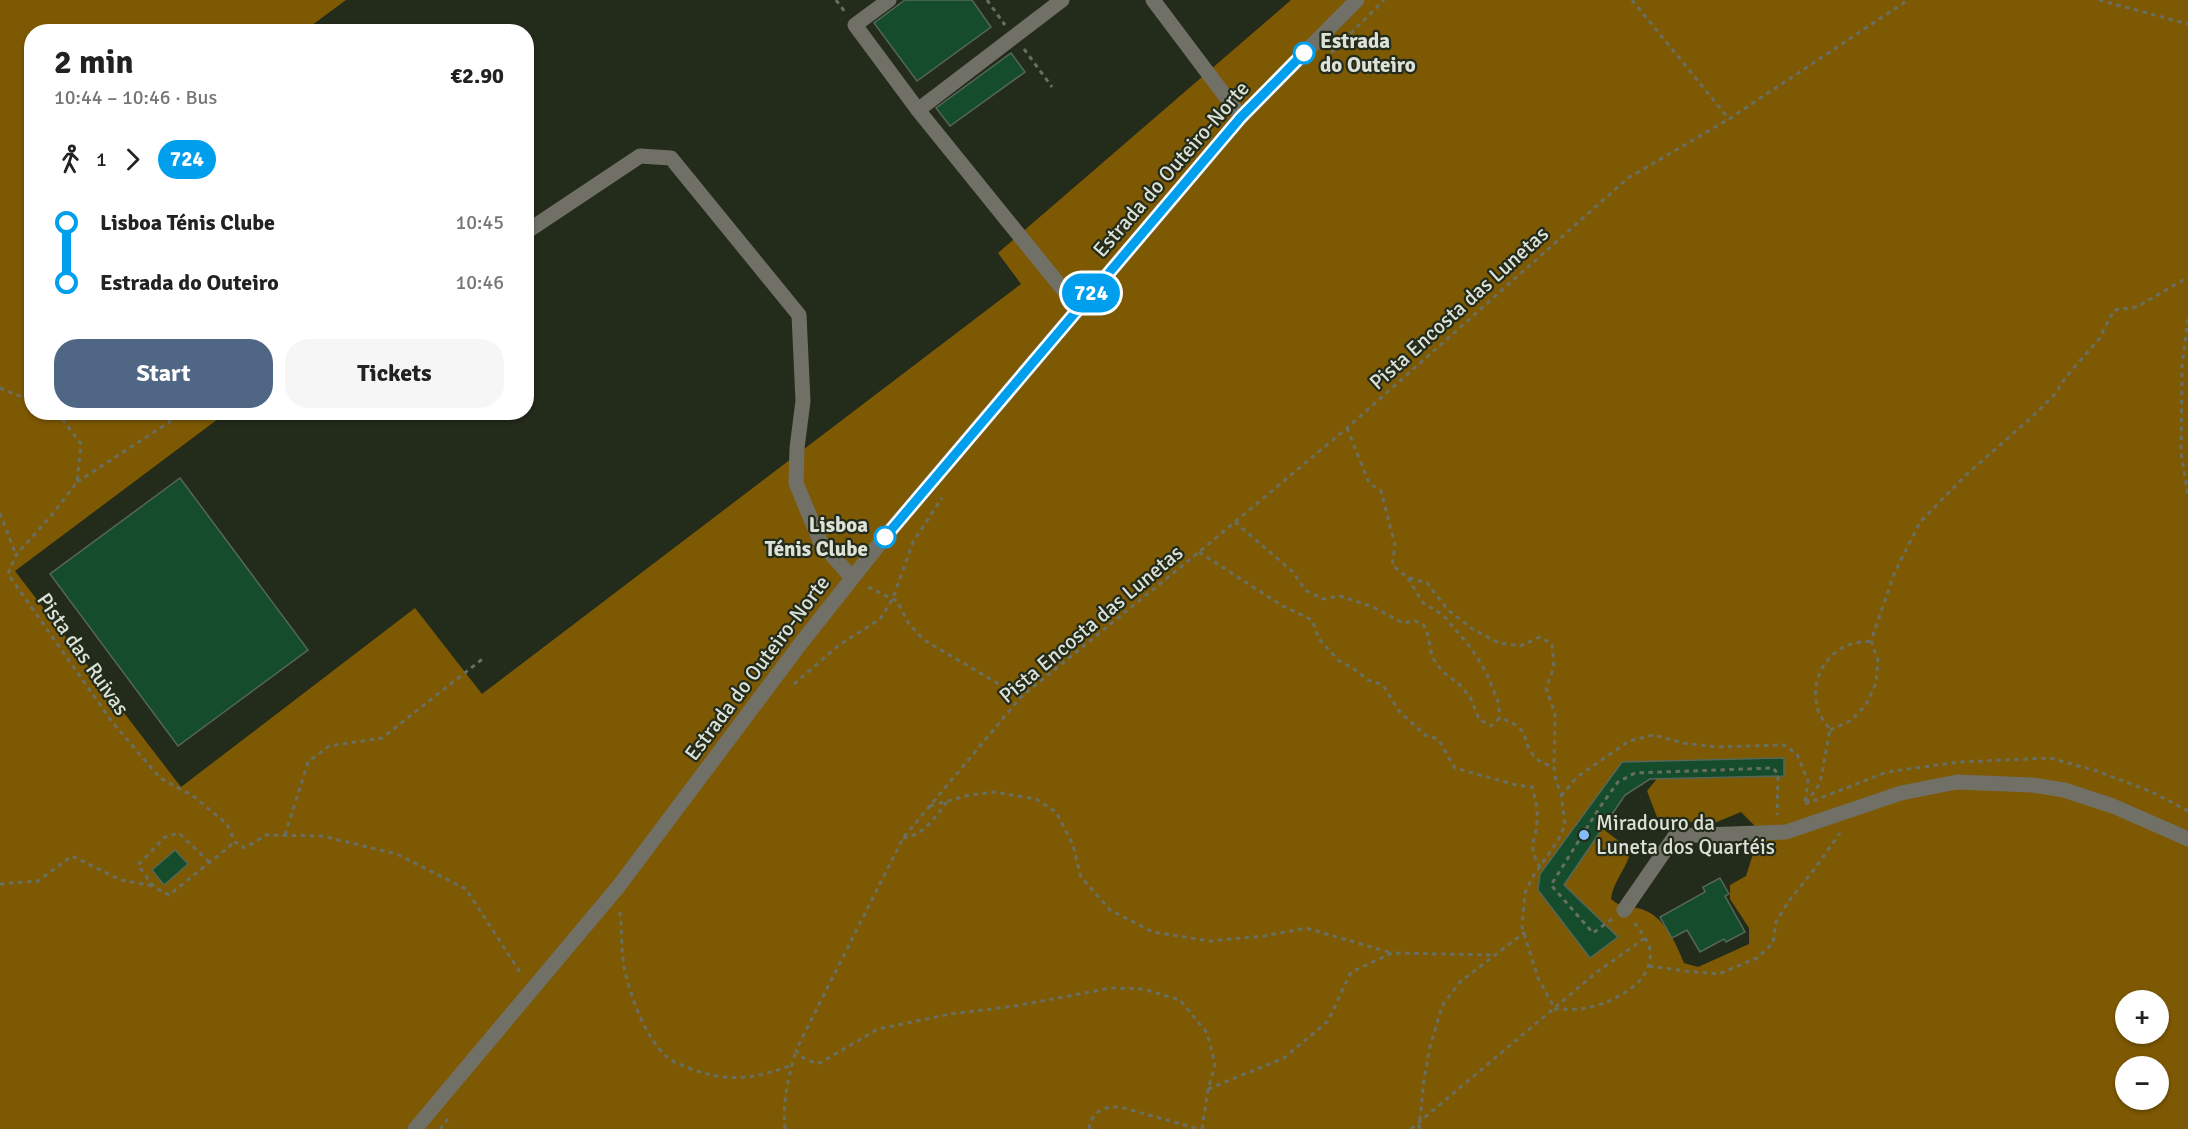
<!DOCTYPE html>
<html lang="en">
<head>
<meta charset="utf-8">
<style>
  body { margin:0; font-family:Signika,sans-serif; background:#f6f6f6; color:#222; height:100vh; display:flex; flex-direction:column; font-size:22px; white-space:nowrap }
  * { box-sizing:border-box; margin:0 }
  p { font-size:20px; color:#767676 }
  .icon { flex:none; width:33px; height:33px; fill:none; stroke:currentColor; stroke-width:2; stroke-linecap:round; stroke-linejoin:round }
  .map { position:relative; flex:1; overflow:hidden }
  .drawer { position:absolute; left:24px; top:24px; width:510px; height:396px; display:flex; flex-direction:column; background:#fff; border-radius:24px; box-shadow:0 2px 4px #0004 }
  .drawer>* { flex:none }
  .badge { padding:0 12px; border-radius:20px; font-size:21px; line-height:39px }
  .controls { position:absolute; left:2115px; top:990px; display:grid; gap:12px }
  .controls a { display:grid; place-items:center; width:54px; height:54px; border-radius:50%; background:#fff; box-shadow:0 2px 4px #0004; font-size:30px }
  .map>.badge { position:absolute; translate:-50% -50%; box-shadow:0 0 0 3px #fff }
  .legs { display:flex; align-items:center; gap:9px; height:66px; padding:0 30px; font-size:20px }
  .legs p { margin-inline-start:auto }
  .head { display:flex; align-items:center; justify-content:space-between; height:102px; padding:0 30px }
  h1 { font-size:33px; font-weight:700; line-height:45px }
  .button { display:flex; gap:12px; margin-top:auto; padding:12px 30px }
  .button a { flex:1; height:69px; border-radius:24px; background:#4f6784; color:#fff; font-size:24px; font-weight:700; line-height:69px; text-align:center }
  .button a+a { background:#f6f6f6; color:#222 }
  ul { padding:0 30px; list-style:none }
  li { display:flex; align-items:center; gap:21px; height:60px; font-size:22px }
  li i { display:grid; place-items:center; width:9px; height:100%; margin:0 8px; background:currentColor }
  li i::after { content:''; width:15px; height:15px; margin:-8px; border:4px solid; border-radius:50%; background:#fff }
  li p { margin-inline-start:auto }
  li:first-child i { background:linear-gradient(#0000 50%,currentColor 0) }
  li:last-child i { background:linear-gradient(currentColor 50%,#0000 0) }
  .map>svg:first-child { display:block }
  .forest { fill:#7e5903; fill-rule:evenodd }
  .building { fill:#144c2c; stroke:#55675a; stroke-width:1.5 }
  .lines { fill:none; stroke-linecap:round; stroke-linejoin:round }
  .path { stroke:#686f61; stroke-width:3; stroke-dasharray:4.5 4.5; stroke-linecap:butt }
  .minor { stroke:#717067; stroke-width:15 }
  .line-1-casing { stroke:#fff; stroke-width:14 }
  .line-1 { stroke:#009fee; stroke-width:9 }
  .stop-1-dot { fill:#fff; stroke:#009fee; stroke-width:3 }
  .poi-dot { fill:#85bbfb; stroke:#232b1b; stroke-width:2 }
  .labels { text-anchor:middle; stroke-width:4.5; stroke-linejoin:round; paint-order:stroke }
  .stop-label { font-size:21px; font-weight:bold; fill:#dde2d8; stroke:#232b1b; text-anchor:start }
  .street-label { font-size:21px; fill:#dde2d8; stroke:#232b1b }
  .poi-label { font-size:21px; fill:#dde2d8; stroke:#232b1b; text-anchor:start }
</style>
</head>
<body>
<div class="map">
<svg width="2188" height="1129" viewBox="0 0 2188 1129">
  <rect width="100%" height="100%" fill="#232b1b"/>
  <path class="forest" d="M 0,0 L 346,0 L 304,31 L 32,32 L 32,412 L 226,413 L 15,571 L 181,787 L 415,608 L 482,694 L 1021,284 L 998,253 L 1291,0 L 2188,0 L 2188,1129 L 0,1129 ZM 1629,767 L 1660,775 L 1647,791 L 1657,817 L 1681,819 L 1707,826 L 1741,812 L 1755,826 L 1743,838 L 1753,854 L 1746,876 L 1730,885 L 1730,899 L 1749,928 L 1749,944 L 1698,967 L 1684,963 C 1675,941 1663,913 1637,908 C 1623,905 1624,909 1611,899 C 1613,883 1623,873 1629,857 L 1620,842 L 1598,825 ZM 2126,1000 L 2158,1000 L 2158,1034 L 2126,1034 ZM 2126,1066 L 2158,1066 L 2158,1100 L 2126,1100 Z"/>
  <g class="building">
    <polygon points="905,0 972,0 991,27 917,81 874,23"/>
    <polygon points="1011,53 1025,72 950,126 936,108"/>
    <polygon points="180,478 308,650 178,746 50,574"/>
    <polygon points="1784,758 1784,776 1650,779 1625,795 1564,885 1618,937 1590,958 1538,890 1540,874 1622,762"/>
    <polygon points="175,850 188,864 164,885 152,870"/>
    <polygon points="1720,878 1729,894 1725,896 1745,932 1726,942 1724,939 1700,952 1687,930 1672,938 1660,917 1705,892 1703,887"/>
  </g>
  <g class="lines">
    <g class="path">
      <polyline points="836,0 845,12"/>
      <polyline points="987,0 1005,25"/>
      <polyline points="1632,0 1729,119"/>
      <polyline points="2099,0 2188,24"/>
      <polyline points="1024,49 1052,87"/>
      <polyline points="1325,59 1384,0"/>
      <polyline points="2188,319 2182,366 2181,453 2188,495"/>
      <polyline points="0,388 32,401"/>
      <polyline points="57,412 81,444 77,482 51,516 16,555 8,574 113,723 160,778 193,796 227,824 235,842 245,848 266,835 322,836 397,854 466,889 522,975"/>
      <path d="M 1347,428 L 1369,483 L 1381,491 L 1395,545 L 1392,565 L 1407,577 L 1427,583 L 1448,610 L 1474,630 L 1499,643 L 1520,646 L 1540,637 L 1552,644 L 1554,667 L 1546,688 L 1555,714 L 1554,768 L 1556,782 L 1561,792 L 1565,825 L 1558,840 L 1532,878 L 1525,893 L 1522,927 L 1538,978 L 1555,1009 C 1565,1009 1577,1010 1587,1008 C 1614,1002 1654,983 1650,950 C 1649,940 1639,930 1634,922"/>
      <polyline points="77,482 185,412"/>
      <polyline points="0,513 16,555"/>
      <path d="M 1235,522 L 1293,572 L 1305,590 L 1323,599 L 1340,596 L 1373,607 L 1403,623 L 1415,621 L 1423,624 L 1428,635 L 1432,657 L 1442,671 L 1460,685 L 1470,697 L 1479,719 L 1491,726 L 1500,718 C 1536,730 1518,742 1537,759 C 1542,763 1549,765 1554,768"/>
      <path d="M 1199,552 L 1281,605 L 1312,620 L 1319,639 L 1338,660 L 1354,669 L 1368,680 L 1383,685 L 1399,711 L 1425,735 L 1438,739 L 1455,768 L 1516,785 L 1532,787 C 1535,798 1538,809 1537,821 C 1536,844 1526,843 1540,867"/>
      <polyline points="1408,578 1423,603 1443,615 1471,648 1486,672 1498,701 1500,718"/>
      <polyline points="868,587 897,601 909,624 924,640 1021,697"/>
      <polyline points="794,684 839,645 880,619 893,598 913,542 942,498"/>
      <polyline points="1830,730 1850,721 1866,705 1876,683 1878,660 1871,641 1894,574 1920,522 1966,475 2033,416 2056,393 2065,378 2099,339 2114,310 2137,307 2188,277"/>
      <polyline points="1561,796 1577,777 1629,741 1654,735 1684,743 1715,747 1784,745 1797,754 1808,781 1805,803"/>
      <path d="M 1806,803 L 1820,783 L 1830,730 C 1826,723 1820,717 1818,710 C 1810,682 1823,656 1848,645 C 1855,642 1864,642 1871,641"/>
      <polyline points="1805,804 1887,772 1959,762 2050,758 2097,771 2152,792 2188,811"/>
      <polyline points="930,806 969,795 995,792 1036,799 1056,812 1073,845 1081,877 1110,910 1153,932 1210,941 1264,936 1306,928 1392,953"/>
      <polyline points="285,835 308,762 329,746 382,738 485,657"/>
      <path d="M 903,838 C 923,836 935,817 947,802"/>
      <polyline points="209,862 179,833 165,837 138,865 154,887 169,895 235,842"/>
      <polyline points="0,884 38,881 72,856 121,880 153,886"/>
      <path d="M 620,912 C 622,932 621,953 625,972 C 633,1002 645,1037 668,1058 C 673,1063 683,1065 689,1068 C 727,1083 755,1079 792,1065"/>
      <polyline points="1612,919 1593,933 1551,885 1600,807 1618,782 1635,773 1773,768 1778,774 1777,815"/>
      <polyline points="1649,966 1685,971 1719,974 1757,958 1773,943 1776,922 1788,902 1813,871 1840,833"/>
      <polyline points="1208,1089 1284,1058 1328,1021 1351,972 1392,953 1493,955"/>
      <polyline points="440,1129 448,1119"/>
      <path d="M 785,1129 C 782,1101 789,1076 796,1050"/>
      <path d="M 1089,1129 C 1091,1112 1104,1106 1120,1107 L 1199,1129"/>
      <path d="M 1202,1129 L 1208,1089 L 1215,1064 L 1207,1033 L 1180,1000 L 1143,989 L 1111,988 L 1015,1006 L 950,1014 L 878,1029 L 820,1063 C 810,1062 802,1059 796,1050 L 903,838 L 1021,697 L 1199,552 L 1347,428 L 1628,178 L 1729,119 L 1908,0"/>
      <polyline points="1411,1129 1597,972 1645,938"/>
      <polyline points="1419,1129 1424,1079 1430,1047 1442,1006 1460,982 1525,932"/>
    </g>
    <g class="minor">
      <polyline points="889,0 855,25 918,110 1078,308"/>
      <polyline points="1153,0 1241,117"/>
      <polyline points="918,110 1062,0"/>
      <polyline points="526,232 640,156 671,158 799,315 803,401 797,448 796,483 820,541 852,578"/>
      <polyline points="1624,910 1675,836 1786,832 1901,793 1957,782 2032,785 2064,790 2113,806 2188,839"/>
      <polyline points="415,1129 618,887 801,643 884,538 1241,117 1357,0"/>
    </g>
  </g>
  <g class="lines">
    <defs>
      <polyline id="line-1" points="885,537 1241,117 1304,53"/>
    </defs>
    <use href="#line-1" class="line-1-casing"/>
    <use href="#line-1" class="line-1"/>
  </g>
  <g class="stop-1-dot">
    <circle cx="1304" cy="53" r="10"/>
    <circle cx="885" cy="537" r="10"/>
  </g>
  <circle class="poi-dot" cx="1584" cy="835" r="6"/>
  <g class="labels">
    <g class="stop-label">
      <text x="1320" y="48">Estrada<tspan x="1320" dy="24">do Outeiro</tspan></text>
      <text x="868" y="532" text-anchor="end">Lisboa<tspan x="868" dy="24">Ténis Clube</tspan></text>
    </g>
    <g class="street-label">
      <text transform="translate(1171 169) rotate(-49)" y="7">Estrada do Outeiro-Norte</text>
      <text transform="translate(1459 308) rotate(-42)" y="7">Pista Encosta das Lunetas</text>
      <text transform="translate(1091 624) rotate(-40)" y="7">Pista Encosta das Lunetas</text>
      <text transform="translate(83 654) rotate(55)" y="7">Pista das Ruivas</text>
      <text transform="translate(757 668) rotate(-53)" y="7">Estrada do Outeiro-Norte</text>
    </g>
    <g class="poi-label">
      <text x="1596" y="830">Miradouro da<tspan x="1596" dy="24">Luneta dos Quartéis</tspan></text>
    </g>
  </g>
</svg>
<div class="controls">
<a>+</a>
<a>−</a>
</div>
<b class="badge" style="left:1091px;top:293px;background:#009fee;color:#fff">724</b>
<section class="drawer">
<div class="head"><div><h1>2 min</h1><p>10:44 – 10:46 · Bus</p></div><b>€2.90</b></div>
<div class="legs"><svg class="icon" aria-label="walk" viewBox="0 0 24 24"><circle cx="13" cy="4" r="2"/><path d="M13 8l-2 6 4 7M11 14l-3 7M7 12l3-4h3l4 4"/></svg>1<svg class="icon" aria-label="forward" viewBox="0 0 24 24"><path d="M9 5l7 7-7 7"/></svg><b class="badge" style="background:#009fee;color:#fff">724</b></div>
<ul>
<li><i style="color:#009fee"></i><b>Lisboa Ténis Clube</b><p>10:45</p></li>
<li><i style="color:#009fee"></i><b>Estrada do Outeiro</b><p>10:46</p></li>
</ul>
<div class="button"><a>Start</a><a>Tickets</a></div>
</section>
</div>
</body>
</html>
